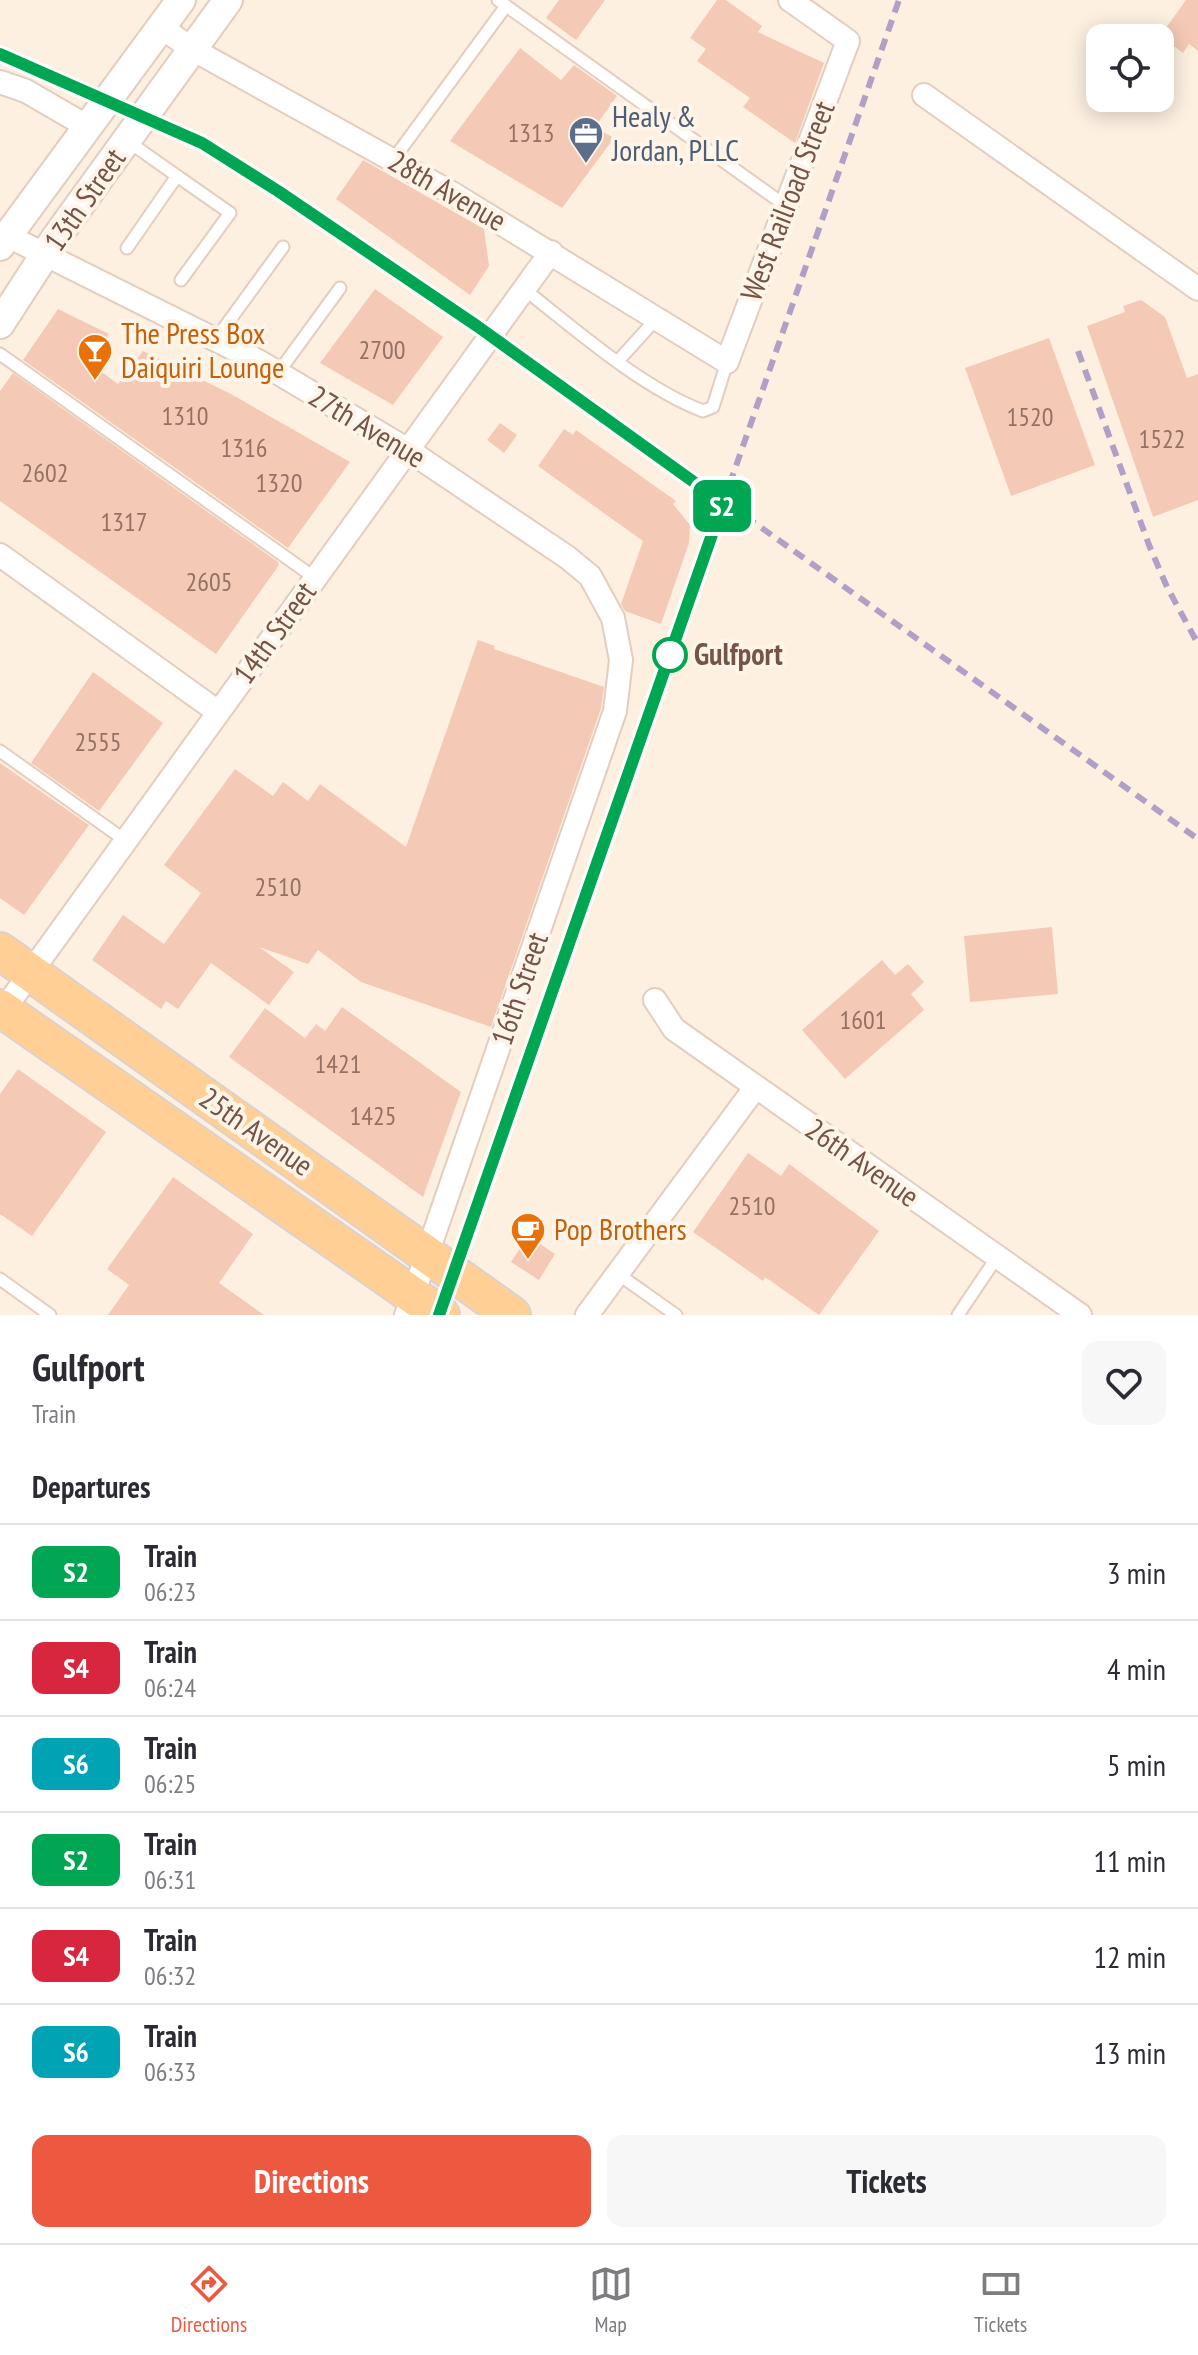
<!DOCTYPE html>
<html lang="en">
<head>
<meta charset="utf-8">
<style>
  body { margin:0; font-family:"PT Sans Narrow",sans-serif; background:#f7f7f7; color:#2b2b33; height:100vh; display:flex; flex-direction:column; font-size:30px; white-space:nowrap }
  * { box-sizing:border-box; margin:0 }
  p { font-size:26px; color:#7c7c81 }
  .icon { flex:none; width:44px; height:44px; fill:none; stroke:currentColor; stroke-width:2; stroke-linecap:round; stroke-linejoin:round }
  .map { position:relative; height:1315px; overflow:hidden }
  .panel { display:flex; flex-direction:column; background:#fff; flex:1 }
  .panel>* { flex:none }
  .badge { padding:0 16px; border-radius:12px; font-size:28px; line-height:52px }
  .fabs { position:absolute; left:1086px; top:24px; display:grid; gap:16px }
  .fabs a { display:grid; place-items:center; width:88px; height:88px; border-radius:16px; background:#fff; box-shadow:0 4px 20px #0003; font-size:40px }
  .map>.badge { position:absolute; translate:-50% -50%; box-shadow:0 0 0 4px #fff }
  h2 { padding:0 32px; font-size:30px; line-height:72px }
  .round { display:grid; place-items:center; flex:none; width:84px; height:84px; border-radius:16px; background:#f7f7f7 }
  .summary { display:flex; align-items:center; justify-content:space-between; height:136px; padding:0 32px }
  h1 { font-size:38px; font-weight:700; line-height:60px }
  .action { display:flex; gap:16px; margin-top:auto; padding:16px 32px }
  .action a { flex:1; height:92px; border-radius:16px; background:#ec5840; color:#fff; font-size:32px; font-weight:700; line-height:92px; text-align:center }
  .action a+a { background:#f7f7f7; color:#2b2b33 }
  ul { padding:0; list-style:none }
  li { display:flex; align-items:center; gap:24px; height:96px; padding:0 32px; border-top:2px solid #e1e1e2 }
  li div { flex:1 }
  li b { display:block; font-size:30px }
  li em { font-style:normal }
  li .badge { min-width:88px; font-weight:700; text-align:center }
  .tabs { display:flex; justify-content:space-around; align-items:center; height:112px; border-top:2px solid #e1e1e2; background:#fff; font-size:22px; color:#7c7c81 }
  .tabs a { display:grid; justify-items:center; gap:4px }
  .tabs .selected { color:#ec5840 }
  .map>svg:first-child { display:block }
  .building { fill:#f4cab7 }
  .lines { fill:none; stroke-linecap:round; stroke-linejoin:round }
  .service-casing { stroke:#e3cdbf; stroke-width:15 }
  .minor-casing { stroke:#e3cdbf; stroke-width:26 }
  .tertiary-casing { stroke:#e3cdbf; stroke-width:32 }
  .primary-casing { stroke:#dbd2cf; stroke-width:40 }
  .service { stroke:#fff; stroke-width:11 }
  .minor { stroke:#fff; stroke-width:22 }
  .tertiary { stroke:#fff; stroke-width:28 }
  .primary { stroke:#ffcf96; stroke-width:36 }
  .rail { stroke:#b1a0c6; stroke-width:6; stroke-dasharray:12 8; stroke-linecap:butt }
  .line-casing { stroke:#fff; stroke-width:18 }
  .line { stroke:#00a651; stroke-width:12 }
  .stop-dot { fill:#fff; stroke:#00a651; stroke-width:4 }
  .labels { text-anchor:middle; stroke-width:8; stroke-linejoin:round; paint-order:stroke }
  .number-label { font-size:26px; fill:#957163 }
  .service-label { font-size:30px; fill:#4e5e75; stroke:#fff4e8; text-anchor:start }
  .street-label { font-size:30px; fill:#755347; stroke:#fff4e8 }
  .food-label { font-size:30px; fill:#c56008; stroke:#fff4e8; text-anchor:start }
  .stop-label { font-size:30px; font-weight:bold; fill:#755347; stroke:#fff4e8; text-anchor:start }
</style>
</head>
<body>
<div class="map">
<svg width="1198" height="1315" viewBox="0 0 1198 1315">
  <rect width="100%" height="100%" fill="#fdf0e1"/>
  <g class="building">
    <polygon points="559,0 605,0 576,40 546,18"/>
    <polygon points="717,0 726,0 762,26 758,32 824,63 795,143 743,107 750,98 697,61 706,49 690,38"/>
    <polygon points="1186,0 1198,0 1198,51 1189,44 1183,53 1160,36"/>
    <polygon points="520,48 561,80 574,65 617,96 595,127 614,138 562,208 450,141"/>
    <polygon points="363,160 484,229 489,266 470,295 336,199"/>
    <polygon points="375,289 443,337 393,405 320,363"/>
    <polygon points="1141,300 1165,317 1187,378 1198,374 1198,500 1153,517 1087,326 1125,312 1123,306"/>
    <polygon points="58,309 109,334 88,362 118,384 143,351 231,394 350,462 288,548 23,360"/>
    <polygon points="1049,338 1095,465 1011,496 965,368"/>
    <polygon points="13,373 278,562 279,565 216,654 0,501 0,391"/>
    <polygon points="500,423 517,435 504,453 487,440"/>
    <polygon points="564,429 573,435 576,430 676,501 673,504 690,525 689,543 661,624 625,611 621,604 643,541 538,466"/>
    <polygon points="478,640 495,646 494,649 604,687 601,708 491,1027 361,982 318,950 308,964 259,947 294,972 269,1005 211,963 178,1009 166,1001 161,1009 92,960 123,915 164,944 201,893 164,865 235,769 273,796 283,782 308,801 320,784 406,847"/>
    <polygon points="93,672 163,723 99,811 31,763"/>
    <polygon points="0,763 89,825 24,915 0,898"/>
    <polygon points="1052,927 1058,994 970,1002 964,936"/>
    <polygon points="882,960 895,975 908,964 924,982 911,994 924,1010 845,1079 802,1030"/>
    <polygon points="342,1007 461,1092 423,1197 229,1057 265,1008 305,1038 316,1024 325,1031"/>
    <polygon points="18,1069 106,1132 32,1236 0,1214 0,1094"/>
    <polygon points="748,1153 781,1176 789,1164 879,1231 819,1315 765,1277 763,1281 693,1232"/>
    <polygon points="173,1177 253,1234 219,1283 264,1315 108,1315 129,1285 107,1269"/>
    <polygon points="528,1236 555,1254 539,1280 511,1262"/>
  </g>
  <g class="lines">
    <defs>
      <g id="service">
        <polyline points="498,0 786,206"/>
        <polyline points="129,142 177,176"/>
        <polyline points="393,160 506,6"/>
        <polyline points="127,248 177,176 230,213 181,280"/>
        <path d="M 524,289 C 576,330 642,388 703,411 L 713,407 L 727,362"/>
        <polyline points="216,339 283,247"/>
        <polyline points="0,354 315,578"/>
        <polyline points="618,361 657,318"/>
        <polyline points="278,373 340,288"/>
        <polyline points="0,751 126,841"/>
        <polyline points="618,1274 676,1315"/>
        <polyline points="0,1279 50,1315"/>
        <polyline points="958,1315 997,1257"/>
      </g>
      <g id="minor">
        <polyline points="161,27 192,49 450,192 727,362 848,41 790,0"/>
        <polyline points="0,82 26,91 88,127"/>
        <polyline points="924,95 1198,289"/>
        <polyline points="8,236 258,361 408,450 567,557 590,576 613,618 621,660 615,711 406,1315"/>
        <polyline points="0,555 218,712"/>
        <polyline points="655,1000 674,1029 1080,1315"/>
        <polyline points="0,1015 551,252"/>
        <polyline points="587,1315 755,1088"/>
      </g>
      <g id="tertiary">
        <polyline points="0,246 181,0"/>
        <polyline points="0,324 55,239 228,0"/>
      </g>
      <g id="primary">
        <polyline points="0,951 512,1315"/>
        <polyline points="0,1008 441,1315"/>
      </g>
    </defs>
    <use href="#service" class="service-casing"/>
    <use href="#minor" class="minor-casing"/>
    <use href="#tertiary" class="tertiary-casing"/>
    <use href="#primary" class="primary-casing"/>
    <use href="#service" class="service"/>
    <use href="#minor" class="minor"/>
    <use href="#tertiary" class="tertiary"/>
    <use href="#primary" class="primary"/>
    <g class="rail">
      <polyline points="0,54 202,143 278,191 491,335 1198,839"/>
      <polyline points="1078,351 1149,545 1167,587 1198,644"/>
      <polyline points="439,1315 899,0"/>
    </g>
  </g>
  <g class="lines">
    <defs>
      <polyline id="line" points="0,54 202,143 278,191 477,326 723,503 439,1315"/>
    </defs>
    <use href="#line" class="line-casing"/>
    <use href="#line" class="line"/>
  </g>
  <defs>
    <symbol id="office-pin" viewBox="-11 -11 22 30"><path d="M0 17L-7.5 6A9.5 9.5 0 1 1 7.5 6Z" fill="#5c6f8a" stroke="#fff4e8"/><path d="M-6-3h4V-5.5h4V-3h4V5H-6ZM-1-4.5V-3h2v-1.5ZM-6 0V1H6V0Z" fill="#fff"/></symbol>
    <symbol id="bar-pin" viewBox="-11 -11 22 30"><path d="M0 17L-7.5 6A9.5 9.5 0 1 1 7.5 6Z" fill="#e8710a" stroke="#fff4e8"/><path d="M-6-5H6L.8 .8V4.5H3.5V6h-7V4.5H-.8V.8Z" fill="#fff"/></symbol>
    <symbol id="cafe-pin" viewBox="-11 -11 22 30"><path d="M0 17L-7.5 6A9.5 9.5 0 1 1 7.5 6Z" fill="#e8710a" stroke="#fff4e8"/><path d="M-5.5-4.5H6V0H3Q3 3.5 0 3.5H-2.5Q-5.5 3.5-5.5 0ZM3-3.2v2h1.7v-2ZM-6 4.5H4V6H-6Z" fill="#fff"/></symbol>
  </defs>
  <g fill-rule="evenodd">
    <use href="#office-pin" x="566" y="114" width="40" height="54"/>
    <use href="#bar-pin" x="75" y="331" width="40" height="54"/>
    <use href="#cafe-pin" x="508" y="1210" width="40" height="54"/>
  </g>
  <circle class="stop-dot" cx="670" cy="655" r="16"/>
  <g class="labels">
    <g class="number-label">
      <text x="531" y="142">1313</text>
      <text x="382" y="359">2700</text>
      <text x="185" y="425">1310</text>
      <text x="1030" y="426">1520</text>
      <text x="1162" y="448">1522</text>
      <text x="244" y="457">1316</text>
      <text x="45" y="482">2602</text>
      <text x="279" y="492">1320</text>
      <text x="124" y="531">1317</text>
      <text x="209" y="591">2605</text>
      <text x="98" y="751">2555</text>
      <text x="278" y="896">2510</text>
      <text x="863" y="1029">1601</text>
      <text x="338" y="1073">1421</text>
      <text x="373" y="1125">1425</text>
      <text x="752" y="1215">2510</text>
    </g>
    <g class="service-label">
      <text x="612" y="127">Healy &amp;<tspan x="612" dy="34">Jordan, PLLC</tspan></text>
    </g>
    <g class="street-label">
      <text transform="translate(447 191) rotate(30)" y="10">28th Avenue</text>
      <text transform="translate(85 200) rotate(-55)" y="10">13th Street</text>
      <text transform="translate(788 201) rotate(-69)" y="10">West Railroad Street</text>
      <text transform="translate(367 427) rotate(31)" y="10">27th Avenue</text>
      <text transform="translate(275 633) rotate(-54)" y="10">14th Street</text>
      <text transform="translate(520 989) rotate(-71)" y="10">16th Street</text>
      <text transform="translate(256 1132) rotate(35)" y="10">25th Avenue</text>
      <text transform="translate(862 1163) rotate(35)" y="10">26th Avenue</text>
    </g>
    <g class="food-label">
      <text x="121" y="344">The Press Box<tspan x="121" dy="34">Daiquiri Lounge</tspan></text>
      <text x="554" y="1240">Pop Brothers</text>
    </g>
    <g class="stop-label">
      <text x="694" y="665">Gulfport</text>
    </g>
  </g>
</svg>
<div class="fabs">
<a><svg class="icon" aria-label="locate" viewBox="0 0 24 24"><circle cx="12" cy="12" r="6"/><path d="M12 2v4M12 18v4M2 12h4M18 12h4"/></svg></a>
</div>
<b class="badge" style="left:722px;top:506px;background:#00a651;color:#fff">S2</b>
</div>
<section class="panel">
<div class="summary"><div><h1>Gulfport</h1><p>Train</p></div><a class="round"><svg class="icon" aria-label="heart" viewBox="0 0 24 24"><path d="M12 20l-8-8c-3-5 5-10 8-4 3-6 11-1 8 4z"/></svg></a></div>
<h2>Departures</h2>
<ul>
<li><span class="badge" style="background:#00a651;color:#fff">S2</span><div><b>Train</b><p>06:23</p></div><em>3 min</em></li>
<li><span class="badge" style="background:#d7263d;color:#fff">S4</span><div><b>Train</b><p>06:24</p></div><em>4 min</em></li>
<li><span class="badge" style="background:#00a3b4;color:#fff">S6</span><div><b>Train</b><p>06:25</p></div><em>5 min</em></li>
<li><span class="badge" style="background:#00a651;color:#fff">S2</span><div><b>Train</b><p>06:31</p></div><em>11 min</em></li>
<li><span class="badge" style="background:#d7263d;color:#fff">S4</span><div><b>Train</b><p>06:32</p></div><em>12 min</em></li>
<li><span class="badge" style="background:#00a3b4;color:#fff">S6</span><div><b>Train</b><p>06:33</p></div><em>13 min</em></li>
</ul>
<div class="action"><a>Directions</a><a>Tickets</a></div>
</section>
<nav class="tabs">
<a class="selected"><svg class="icon" aria-label="directions" viewBox="0 0 24 24"><path d="M12 3l9 9-9 9-9-9zM9 14v-3h6M13 9l2 2-2 2"/></svg>Directions</a>
<a><svg class="icon" aria-label="map" viewBox="0 0 24 24"><path d="M3 6l6-2 6 2 6-2v14l-6 2-6-2-6 2zM9 4v14M15 6v14"/></svg>Map</a>
<a><svg class="icon" aria-label="tickets" viewBox="0 0 24 24"><path d="M3 7h18v10H3zM15 7v10"/></svg>Tickets</a>
</nav>
</body>
</html>
